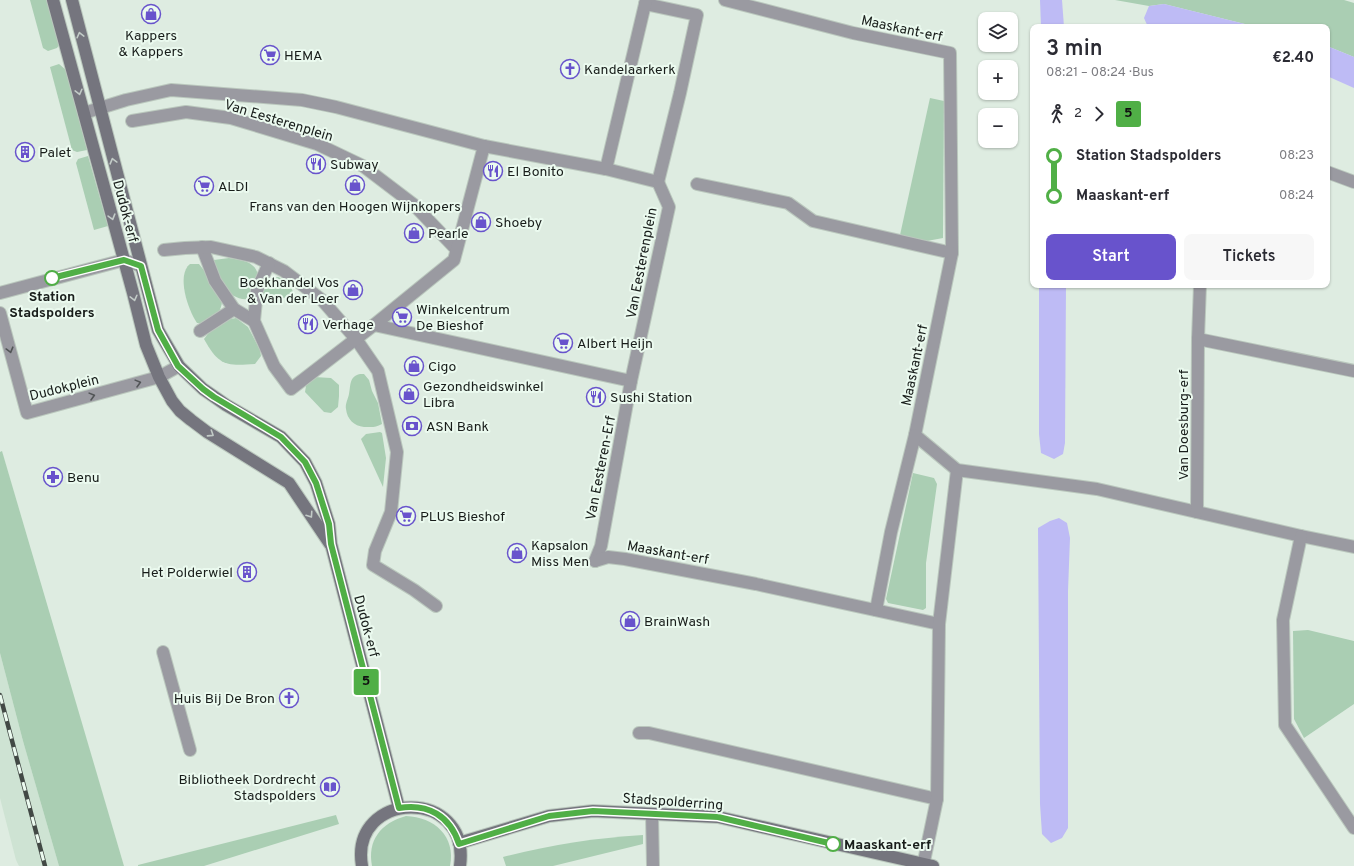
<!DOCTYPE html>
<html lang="en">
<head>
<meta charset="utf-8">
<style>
  body { margin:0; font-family:Overpass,sans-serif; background:#f7f7f7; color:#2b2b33; height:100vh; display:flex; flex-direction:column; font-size:15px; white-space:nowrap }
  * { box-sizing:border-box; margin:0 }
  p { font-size:13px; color:#7c7c81 }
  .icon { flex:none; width:22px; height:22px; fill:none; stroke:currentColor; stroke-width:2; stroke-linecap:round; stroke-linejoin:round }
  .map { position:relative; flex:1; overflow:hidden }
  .side { position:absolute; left:1030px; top:24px; width:300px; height:264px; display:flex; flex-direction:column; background:#fff; border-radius:8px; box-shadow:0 1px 3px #0004 }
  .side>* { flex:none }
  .badge { padding:0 8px; border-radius:3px; font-size:14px; line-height:26px }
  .fabs { position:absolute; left:978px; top:12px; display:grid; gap:8px }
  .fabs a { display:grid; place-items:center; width:40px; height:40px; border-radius:8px; background:#fff; box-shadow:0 1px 3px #0004; font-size:20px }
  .map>.badge { position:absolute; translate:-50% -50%; box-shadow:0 0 0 2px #fff }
  .legs { display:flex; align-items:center; gap:6px; height:44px; padding:0 16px; font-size:13px }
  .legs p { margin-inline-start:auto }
  .headline { display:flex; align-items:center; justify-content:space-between; height:68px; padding:0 16px }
  h1 { font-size:22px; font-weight:600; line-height:30px }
  .action { display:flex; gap:8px; margin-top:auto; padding:8px 16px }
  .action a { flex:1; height:46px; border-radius:8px; background:#6853cc; color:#fff; font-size:16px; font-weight:600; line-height:46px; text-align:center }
  .action a+a { background:#f7f7f7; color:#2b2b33 }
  ul { padding:0 16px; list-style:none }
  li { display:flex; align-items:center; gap:14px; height:40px; font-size:15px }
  li i { display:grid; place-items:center; width:6px; height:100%; margin:0 5px; background:currentColor }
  li i::after { content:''; width:10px; height:10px; margin:-5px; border:3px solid; border-radius:50%; background:#fff }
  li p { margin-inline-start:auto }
  li:first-child i { background:linear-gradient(#0000 50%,currentColor 0) }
  li:last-child i { background:linear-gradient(currentColor 50%,#0000 0) }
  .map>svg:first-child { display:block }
  .built { fill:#cee3d3 }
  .green { fill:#aaceb3 }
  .water { fill:#bebbf5 }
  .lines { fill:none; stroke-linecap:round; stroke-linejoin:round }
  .street-casing { stroke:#bac7bd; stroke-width:14 }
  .secondary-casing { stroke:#bac7bd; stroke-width:14 }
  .street { stroke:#9a9aa1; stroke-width:12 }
  .secondary { stroke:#75757e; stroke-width:12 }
  .rail-casing { stroke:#424945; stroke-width:4.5 }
  .rail { stroke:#ebfaef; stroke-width:3; stroke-dasharray:9; stroke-linecap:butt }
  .oneway { stroke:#c2cbc7 }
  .oneway2 { stroke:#525557 }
  .line-1-casing { stroke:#fff; stroke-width:9 }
  .line-1 { stroke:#50af46; stroke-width:6 }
  .stop-1-dot { fill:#fff; stroke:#50af46; stroke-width:2 }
  .labels { text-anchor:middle; stroke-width:4; stroke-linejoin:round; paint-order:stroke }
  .street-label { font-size:14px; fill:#181d1a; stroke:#ebfaef }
  .poi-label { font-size:14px; fill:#181d1a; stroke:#ebfaef; text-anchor:start }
  .stop-label { font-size:14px; font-weight:bold; fill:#181d1a; stroke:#ebfaef }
</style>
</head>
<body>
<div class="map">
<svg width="1354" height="866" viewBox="0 0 1354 866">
  <rect width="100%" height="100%" fill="#deece1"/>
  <polygon class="built" points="0,653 23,741 59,866 19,866 16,860 0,798"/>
  <g class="green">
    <polygon points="30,0 47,0 59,45 57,48 48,51 43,48"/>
    <polygon points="1115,0 1344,0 1354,3 1354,57 1327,46 1327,27 1257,27 1164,4 1149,6"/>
    <polygon points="59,64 66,70 87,150 77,152 72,150 50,67"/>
    <polygon points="930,98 944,101 943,238 927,241 900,235"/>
    <polygon points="88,156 108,226 94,230 76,163 78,159"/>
    <path d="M 229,258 C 235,259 242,260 247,262 C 265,270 257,287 248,299 C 228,301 220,279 213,263 L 214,260 Z"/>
    <path d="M 190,264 L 199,264 L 206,273 L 222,301 C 222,309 215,321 207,323 C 204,323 200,323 197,323 C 188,310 176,275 190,264 Z"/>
    <path d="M 278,277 C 286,280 290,283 293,292 C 283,300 279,301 266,298 L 262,291 C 267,282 267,279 278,277 Z"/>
    <path d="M 236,318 L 248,327 L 260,350 L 261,356 L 255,364 C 226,366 219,366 204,339 C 213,326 221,320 236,318 Z"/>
    <path d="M 360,374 L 364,374 L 369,380 L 372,391 L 378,403 L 382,424 C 375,428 372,427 364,427 C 354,426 347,419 346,409 C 345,404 348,399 349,394 C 351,384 349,377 360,374 Z"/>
    <polygon points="314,377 331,378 339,385 339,396 338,407 331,413 324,412 305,392 307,380"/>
    <polygon points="380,432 382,433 386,458 383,487 361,439 366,434"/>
    <polygon points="2,451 124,866 59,866 23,741 0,653 0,452"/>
    <polygon points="913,473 934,478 937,484 926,563 926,608 923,610 888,603 886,599"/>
    <polygon points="1308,630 1354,641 1354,704 1304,738 1294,719 1293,631"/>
    <polygon points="336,815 339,824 204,866 138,866 138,865"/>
    <path d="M 406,816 C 434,817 456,836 450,866 L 372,866 C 367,840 381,823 406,816 Z"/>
    <path d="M 643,835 L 643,844 L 553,866 L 506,866 L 503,857 C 550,845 594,838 643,835 Z"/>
  </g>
  <g class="water">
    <polygon points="1040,0 1062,0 1064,27 1041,27"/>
    <polygon points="1164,4 1257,27 1148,27 1144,18 1149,6"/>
    <polygon points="1327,46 1354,57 1354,88 1327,76"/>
    <polygon points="1039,285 1066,285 1065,443 1063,454 1054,459 1041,453 1039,434"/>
    <polygon points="1059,518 1067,523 1070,538 1068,591 1068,828 1062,838 1051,843 1042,834 1040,804 1038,528 1050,521"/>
  </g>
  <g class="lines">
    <defs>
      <g id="street">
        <polyline points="725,0 853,33 950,53 952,253 915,435 957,470 1097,489 1301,536 1354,547"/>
        <polyline points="645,4 697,15 680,93 658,182"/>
        <polyline points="84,113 126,100 171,90 302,100 336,107 484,146 606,169 658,182"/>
        <polyline points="132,121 186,112 231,118 317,144 363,166 413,204 456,249"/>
        <polyline points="484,146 454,260 374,325 631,381"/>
        <polyline points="606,169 646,0"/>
        <polyline points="1327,172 1354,182"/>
        <polyline points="697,184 788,203 813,221 952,253"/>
        <polyline points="202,247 215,281 234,309 254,321"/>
        <polyline points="164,250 185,248 211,247 256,257 284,271 322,300 356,339 378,371 397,452 391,512 375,551 373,565 414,590 436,606"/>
        <polyline points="269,263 257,290 254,321 274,366 291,389 374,325"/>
        <polyline points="0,293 124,260 141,266"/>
        <polyline points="0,313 27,413 159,377 179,366"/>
        <polyline points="200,331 234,309"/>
        <polyline points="1198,339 1354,371"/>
        <polyline points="1197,512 1198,339 1200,285"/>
        <polyline points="1301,536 1283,620 1285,725 1354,828"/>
        <polyline points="595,561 601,546 631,381 669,207 658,182"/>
        <polyline points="595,561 608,557 625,559 756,584 939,624"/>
        <polyline points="876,610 891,532 915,435"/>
        <polyline points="163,652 190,750"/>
        <polyline points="639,733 649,733 937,799"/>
        <polyline points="652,814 653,866"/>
        <polyline points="923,866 937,799 939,624 957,470"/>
      </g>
      <g id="secondary">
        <polyline points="53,0 133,293 146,345 159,377 172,401 180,411 191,420 207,432 289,483 330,544"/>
        <polyline points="72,0 158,330 179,366 203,389 226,405 281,437 305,462 316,483 329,524 331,544 399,808"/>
        <polyline points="459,843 549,816 593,811 718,817 933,866"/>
        <path d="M 362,866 C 349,790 471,786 460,866"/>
      </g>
    </defs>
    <use href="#street" class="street-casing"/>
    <use href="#secondary" class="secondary-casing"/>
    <use href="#street" class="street"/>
    <use href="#secondary" class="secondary"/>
    <defs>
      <polyline id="rail" points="0,695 45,866"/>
    </defs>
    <use href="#rail" class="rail-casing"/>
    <use href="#rail" class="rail"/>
  </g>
  <defs><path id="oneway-chevron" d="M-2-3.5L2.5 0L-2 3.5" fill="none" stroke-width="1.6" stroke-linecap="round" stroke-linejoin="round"/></defs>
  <g class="oneway">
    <use href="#oneway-chevron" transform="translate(80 35) rotate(-104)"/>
    <use href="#oneway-chevron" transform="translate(79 92) rotate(76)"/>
    <use href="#oneway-chevron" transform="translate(113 161) rotate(-105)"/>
    <use href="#oneway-chevron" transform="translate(112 217) rotate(74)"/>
    <use href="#oneway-chevron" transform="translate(134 298) rotate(76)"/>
    <use href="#oneway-chevron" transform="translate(211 434) rotate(33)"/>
    <use href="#oneway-chevron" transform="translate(310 515) rotate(56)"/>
  </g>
  <g class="oneway2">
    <use href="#oneway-chevron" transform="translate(10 350) rotate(75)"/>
    <use href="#oneway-chevron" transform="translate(138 383) rotate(-15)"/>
    <use href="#oneway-chevron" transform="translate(92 396) rotate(-15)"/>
  </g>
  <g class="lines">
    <defs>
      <path id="line-1" d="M 52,278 L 124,260 L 141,266 L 158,330 L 178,366 L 203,389 L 214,397 L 281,437 L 305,462 L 316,483 L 329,524 L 331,544 L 399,808 C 428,803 450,816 459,844 L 549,816 L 593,811 L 718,817 L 833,844"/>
    </defs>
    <use href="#line-1" class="line-1-casing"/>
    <use href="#line-1" class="line-1"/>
  </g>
  <defs>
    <symbol id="shop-ring" viewBox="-11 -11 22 22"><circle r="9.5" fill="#ebfaef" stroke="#6853cc" stroke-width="1.5"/><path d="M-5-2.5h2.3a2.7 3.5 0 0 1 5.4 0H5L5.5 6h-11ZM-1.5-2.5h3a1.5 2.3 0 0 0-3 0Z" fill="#6853cc"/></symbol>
    <symbol id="supermarket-ring" viewBox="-11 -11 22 22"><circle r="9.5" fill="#ebfaef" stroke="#6853cc" stroke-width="1.5"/><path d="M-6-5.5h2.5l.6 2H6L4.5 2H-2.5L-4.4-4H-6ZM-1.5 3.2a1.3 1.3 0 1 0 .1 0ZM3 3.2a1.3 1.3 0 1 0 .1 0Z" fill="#6853cc"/></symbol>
    <symbol id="church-ring" viewBox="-11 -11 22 22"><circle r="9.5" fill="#ebfaef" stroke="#6853cc" stroke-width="1.5"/><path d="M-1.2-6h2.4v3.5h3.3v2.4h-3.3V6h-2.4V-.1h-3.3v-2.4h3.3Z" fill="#6853cc"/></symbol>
    <symbol id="building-ring" viewBox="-11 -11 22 22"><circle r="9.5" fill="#ebfaef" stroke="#6853cc" stroke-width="1.5"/><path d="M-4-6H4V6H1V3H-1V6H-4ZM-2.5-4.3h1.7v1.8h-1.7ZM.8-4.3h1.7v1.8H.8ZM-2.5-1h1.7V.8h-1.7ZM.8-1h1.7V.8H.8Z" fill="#6853cc"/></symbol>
    <symbol id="restaurant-ring" viewBox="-11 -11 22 22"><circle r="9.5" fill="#ebfaef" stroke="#6853cc" stroke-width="1.5"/><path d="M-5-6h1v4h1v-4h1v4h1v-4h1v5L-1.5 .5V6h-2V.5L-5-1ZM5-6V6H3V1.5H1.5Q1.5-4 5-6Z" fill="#6853cc"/></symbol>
    <symbol id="bank-ring" viewBox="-11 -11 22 22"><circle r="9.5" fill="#ebfaef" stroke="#6853cc" stroke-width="1.5"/><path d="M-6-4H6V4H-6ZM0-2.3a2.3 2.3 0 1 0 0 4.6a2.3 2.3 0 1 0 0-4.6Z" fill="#6853cc"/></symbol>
    <symbol id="pharmacy-ring" viewBox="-11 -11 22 22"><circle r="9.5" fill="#ebfaef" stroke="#6853cc" stroke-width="1.5"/><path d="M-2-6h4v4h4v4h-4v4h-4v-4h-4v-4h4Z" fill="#6853cc"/></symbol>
    <symbol id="library-ring" viewBox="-11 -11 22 22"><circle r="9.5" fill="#ebfaef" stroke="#6853cc" stroke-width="1.5"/><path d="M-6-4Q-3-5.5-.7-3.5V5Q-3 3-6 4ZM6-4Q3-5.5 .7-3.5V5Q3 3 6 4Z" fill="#6853cc"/></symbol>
  </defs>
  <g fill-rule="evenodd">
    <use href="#shop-ring" x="140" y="3" width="22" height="22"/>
    <use href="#supermarket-ring" x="259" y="44" width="22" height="22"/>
    <use href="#church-ring" x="559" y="58" width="22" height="22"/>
    <use href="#building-ring" x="14" y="141" width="22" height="22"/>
    <use href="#restaurant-ring" x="305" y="153" width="22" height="22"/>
    <use href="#restaurant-ring" x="482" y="160" width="22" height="22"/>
    <use href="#shop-ring" x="344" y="174" width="22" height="22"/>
    <use href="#supermarket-ring" x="193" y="175" width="22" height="22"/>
    <use href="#shop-ring" x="470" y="211" width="22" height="22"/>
    <use href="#shop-ring" x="403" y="222" width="22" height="22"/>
    <use href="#shop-ring" x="342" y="279" width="22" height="22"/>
    <use href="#supermarket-ring" x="391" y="306" width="22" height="22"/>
    <use href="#restaurant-ring" x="297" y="313" width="22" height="22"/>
    <use href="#supermarket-ring" x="552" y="332" width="22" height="22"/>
    <use href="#shop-ring" x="403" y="355" width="22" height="22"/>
    <use href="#shop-ring" x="398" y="383" width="22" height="22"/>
    <use href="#restaurant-ring" x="585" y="386" width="22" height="22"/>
    <use href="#bank-ring" x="401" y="415" width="22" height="22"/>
    <use href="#pharmacy-ring" x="42" y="466" width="22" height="22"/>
    <use href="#supermarket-ring" x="395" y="505" width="22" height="22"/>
    <use href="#shop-ring" x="506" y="542" width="22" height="22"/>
    <use href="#building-ring" x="236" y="561" width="22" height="22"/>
    <use href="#shop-ring" x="619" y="610" width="22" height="22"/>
    <use href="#church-ring" x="278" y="687" width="22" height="22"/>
    <use href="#library-ring" x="319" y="776" width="22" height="22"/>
  </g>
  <g class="stop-1-dot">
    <circle cx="52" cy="278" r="7"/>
    <circle cx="833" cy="844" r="7"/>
  </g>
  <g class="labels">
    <g class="street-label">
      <text transform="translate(902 28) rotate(12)" y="5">Maaskant-erf</text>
      <text transform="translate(279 120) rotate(17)" y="5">Van Eesterenplein</text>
      <text transform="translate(126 211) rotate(75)" y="5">Dudok-erf</text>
      <text transform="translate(641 263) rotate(-79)" y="5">Van Eesterenplein</text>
      <text transform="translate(914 365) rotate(-78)" y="5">Maaskant-erf</text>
      <text transform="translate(64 387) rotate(-14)" y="5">Dudokplein</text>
      <text transform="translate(1183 425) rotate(-90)" y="5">Van Doesburg-erf</text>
      <text transform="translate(600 468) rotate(-79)" y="5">Van Eesteren-Erf</text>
      <text transform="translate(668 552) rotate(10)" y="5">Maaskant-erf</text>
      <text transform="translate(367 626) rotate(75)" y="5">Dudok-erf</text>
      <text transform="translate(673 801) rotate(4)" y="5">Stadspolderring</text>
    </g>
    <g class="poi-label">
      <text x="151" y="40" text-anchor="middle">Kappers<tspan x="151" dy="16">&amp; Kappers</tspan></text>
      <text x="284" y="60">HEMA</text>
      <text x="584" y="74">Kandelaarkerk</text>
      <text x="39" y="157">Palet</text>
      <text x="330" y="169">Subway</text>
      <text x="507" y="176">El Bonito</text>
      <text x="218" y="191">ALDI</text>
      <text x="355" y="211" text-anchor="middle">Frans van den Hoogen Wijnkopers</text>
      <text x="495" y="227">Shoeby</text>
      <text x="428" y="238">Pearle</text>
      <text x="339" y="287" text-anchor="end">Boekhandel Vos<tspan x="339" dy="16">&amp; Van der Leer</tspan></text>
      <text x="416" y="314">Winkelcentrum<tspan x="416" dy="16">De Bieshof</tspan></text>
      <text x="322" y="329">Verhage</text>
      <text x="577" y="348">Albert Heijn</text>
      <text x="428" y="371">Cigo</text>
      <text x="423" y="391">Gezondheidswinkel<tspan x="423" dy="16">Libra</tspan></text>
      <text x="610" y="402">Sushi Station</text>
      <text x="426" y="431">ASN Bank</text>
      <text x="67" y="482">Benu</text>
      <text x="420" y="521">PLUS Bieshof</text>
      <text x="531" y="550">Kapsalon<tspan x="531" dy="16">Miss Men</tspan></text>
      <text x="233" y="577" text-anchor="end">Het Polderwiel</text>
      <text x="644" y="626">BrainWash</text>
      <text x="275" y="703" text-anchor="end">Huis Bij De Bron</text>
      <text x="316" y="784" text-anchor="end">Bibliotheek Dordrecht<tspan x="316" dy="16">Stadspolders</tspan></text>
    </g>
    <g class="stop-label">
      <text x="52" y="301">Station<tspan x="52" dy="16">Stadspolders</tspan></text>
      <text x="844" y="849" text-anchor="start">Maaskant-erf</text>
    </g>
  </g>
</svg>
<div class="fabs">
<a><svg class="icon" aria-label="layers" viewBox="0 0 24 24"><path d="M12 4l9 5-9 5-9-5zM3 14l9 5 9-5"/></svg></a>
<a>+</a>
<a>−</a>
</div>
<b class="badge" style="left:366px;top:682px;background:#50af46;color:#111">5</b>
<section class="side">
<div class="headline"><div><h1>3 min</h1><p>08:21 – 08:24 · Bus</p></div><b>€2.40</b></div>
<div class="legs"><svg class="icon" aria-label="walk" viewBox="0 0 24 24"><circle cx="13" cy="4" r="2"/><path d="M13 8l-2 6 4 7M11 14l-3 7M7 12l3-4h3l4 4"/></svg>2<svg class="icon" aria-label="forward" viewBox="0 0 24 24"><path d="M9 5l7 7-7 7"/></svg><b class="badge" style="background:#50af46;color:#111">5</b></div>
<ul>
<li><i style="color:#50af46"></i><b>Station Stadspolders</b><p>08:23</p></li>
<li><i style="color:#50af46"></i><b>Maaskant-erf</b><p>08:24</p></li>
</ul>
<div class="action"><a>Start</a><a>Tickets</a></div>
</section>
</div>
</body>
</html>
